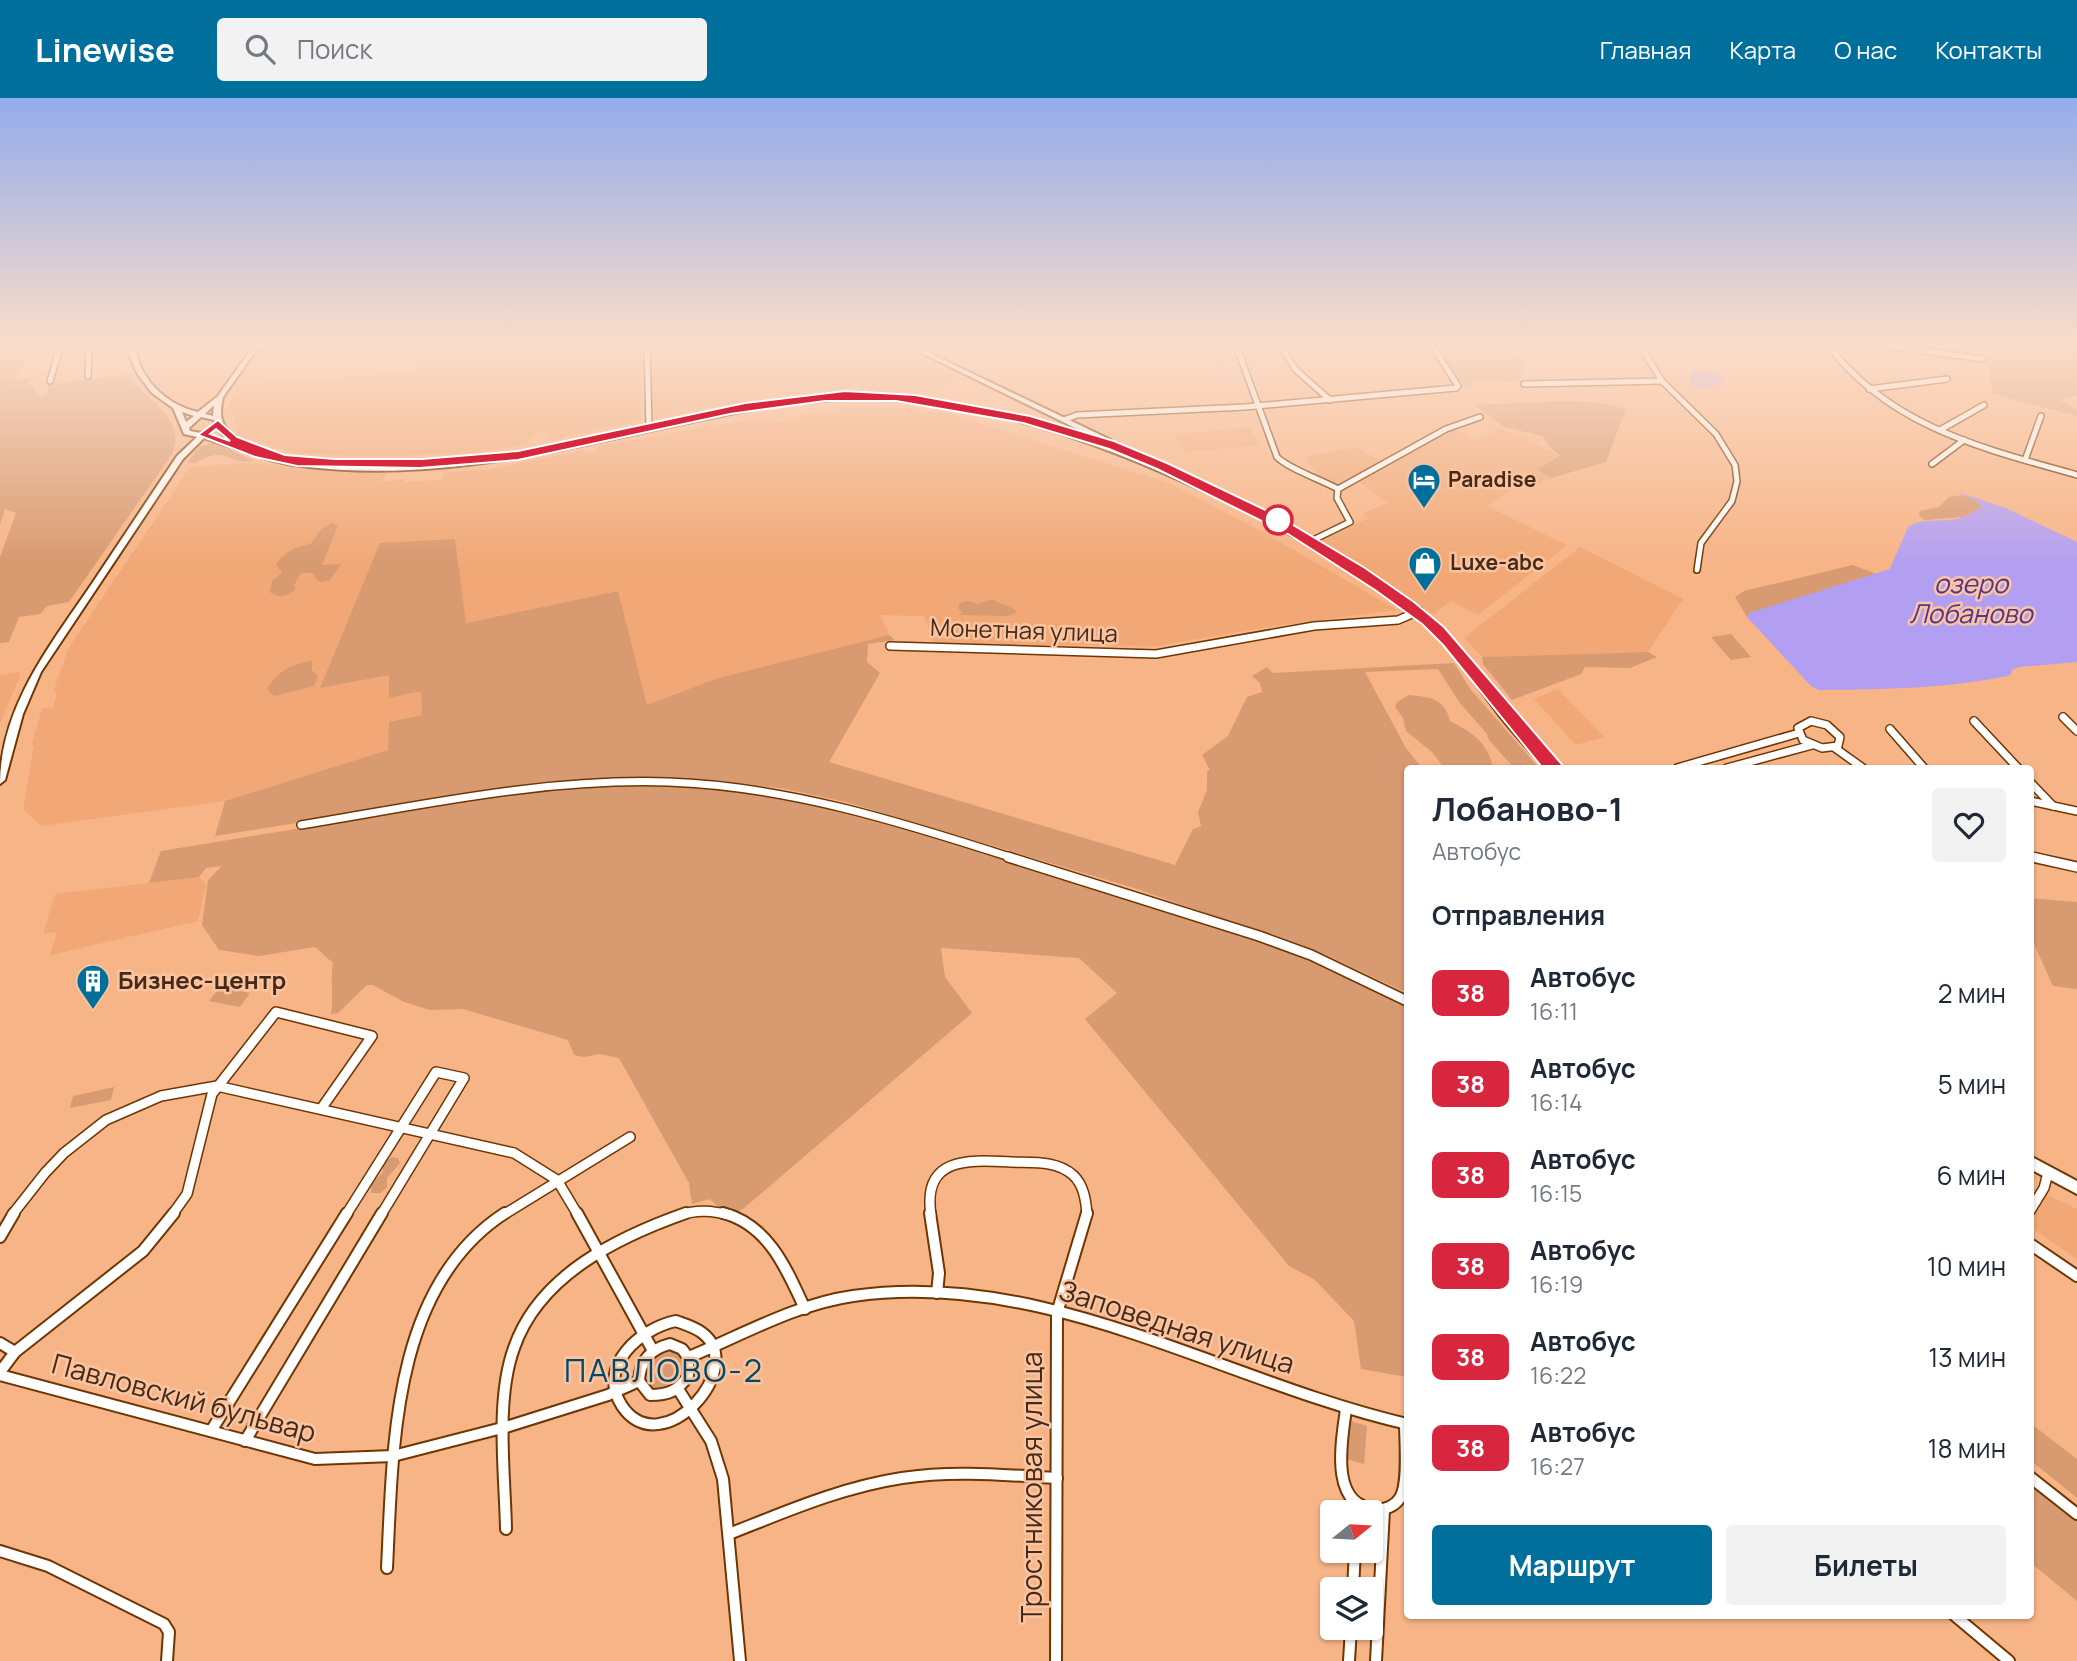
<!DOCTYPE html>
<html lang="ru">
<head>
<meta charset="utf-8">
<style>
  body { margin:0; font-family:Manrope,sans-serif; background:#f2f2f3; color:#1f2937; height:100vh; display:flex; flex-direction:column; font-size:26px; white-space:nowrap }
  * { box-sizing:border-box; margin:0 }
  p { font-size:23px; color:#747a83 }
  .icon { flex:none; width:38px; height:38px; fill:none; stroke:currentColor; stroke-width:2; stroke-linecap:round; stroke-linejoin:round }
  .map { position:relative; flex:1; overflow:hidden }
  .side { position:absolute; left:1404px; top:667px; width:630px; height:854px; display:flex; flex-direction:column; background:#fff; border-radius:7px; box-shadow:0 2px 5px #0004 }
  .side>* { flex:none }
  .badge { padding:0 14px; border-radius:10px; font-size:24px; line-height:46px }
  .needle { width:46px; rotate:72deg }
  .tools { position:absolute; left:1320px; top:1402px; display:grid; gap:14px }
  .tools a { display:grid; place-items:center; width:63px; height:63px; border-radius:7px; background:#fff; box-shadow:0 2px 5px #0004; font-size:35px }
  .map>.badge { position:absolute; translate:-50% -50%; box-shadow:0 0 0 4px #fff }
  h2 { padding:0 28px; font-size:26px; line-height:63px }
  .round { display:grid; place-items:center; flex:none; width:74px; height:74px; border-radius:7px; background:#f2f2f3 }
  .headline { display:flex; align-items:center; justify-content:space-between; height:119px; padding:0 28px }
  h1 { font-size:33px; font-weight:700; line-height:52px }
  .cta { display:flex; gap:14px; margin-top:auto; padding:14px 28px }
  .cta a { flex:1; height:80px; border-radius:7px; background:#006f9b; color:#fff; font-size:28px; font-weight:700; line-height:80px; text-align:center }
  .cta a+a { background:#f2f2f3; color:#1f2937 }
  ul { padding:0; list-style:none }
  li { display:flex; align-items:center; gap:21px; height:91px; padding:0 28px }
  li div { flex:1 }
  li b { display:block; font-size:26px }
  li em { font-style:normal }
  li .badge { min-width:77px; font-weight:700; text-align:center }
  header { display:flex; align-items:center; gap:42px; box-sizing:border-box; height:98px; padding:0 35px; background:#006f9b; color:#fff }
  header strong { font-size:33px }
  nav { display:flex; gap:38px; margin-inline-start:auto; font-size:24px }
  .search { width:490px; height:63px; background:#f2f2f3; display:flex; align-items:center; gap:18px; box-sizing:border-box; padding:0 24px; border-radius:7px; color:#747a83; font-size:26px }
  .map>svg:first-child { display:block }
  .built { fill:#f1a876 }
  .green { fill:#d89a70 }
  .water { fill:#b39ff1 }
  .lines { fill:none; stroke-linecap:round; stroke-linejoin:round }
  .stream { stroke:#b39ff1; stroke-width:2 }
  .street-far3-casing { stroke:#6f3602; stroke-width:8 }
  .street-far2-casing { stroke:#6f3602; stroke-width:10 }
  .street-far1-casing { stroke:#6f3602; stroke-width:12 }
  .street-casing { stroke:#6f3602; stroke-width:14 }
  .secondary-casing { stroke:#6f3602; stroke-width:4 }
  .street-far3 { stroke:#fff; stroke-width:5 }
  .street-far2 { stroke:#fff; stroke-width:7 }
  .street-far1 { stroke:#fff; stroke-width:9 }
  .street { stroke:#fff; stroke-width:10 }
  .secondary { fill:#fff; fill-rule:evenodd }
  .line { fill:#d7263d; stroke:#fff; stroke-width:2; fill-rule:evenodd }
  .stop-dot { fill:#fff; stroke:#d7263d; stroke-width:3.5 }
  .labels { text-anchor:middle; stroke-width:5; stroke-linejoin:round; paint-order:stroke }
  .far-poi-label { font-size:21px; font-weight:bold; fill:#452a18; stroke:#fbc4a1; text-anchor:start }
  .street-label { font-size:24px; fill:#452a18; stroke:#fbc4a1 }
  .poi-label { font-size:24px; font-weight:bold; fill:#452a18; stroke:#fbc4a1; text-anchor:start }
  .water-label { font-size:26px; font-style:italic; fill:#523390; stroke:#fbc4a1 }
  .near-street-label { font-size:28px; fill:#452a18; stroke:#fbc4a1 }
  .near-neighbourhood-label { font-size:32px; letter-spacing:2px; fill:#014967; stroke:#fbc4a1 }
</style>
</head>
<body>
<header>
<strong>Linewise</strong>
<div class="search"><svg class="icon" aria-label="search" viewBox="0 0 24 24"><circle cx="10" cy="10" r="6"/><path d="M15 15l6 6"/></svg>Поиск</div>
<nav><a>Главная</a><a>Карта</a><a>О нас</a><a>Контакты</a></nav>
</header>
<div class="map">
<svg width="2077" height="1563" viewBox="0 0 2077 1563">
  <rect width="100%" height="100%" fill="#f7b487"/>
  <g class="built">
    <polygon points="429,247 642,247 641,323 549,342 548,336 538,334 525,346 473,355 380,358 299,356 246,340 239,334 228,308 238,287 414,274"/>
    <polygon points="652,247 881,247 916,258 966,282 942,286 932,295 852,290 782,297 775,294 758,297 758,299 752,302 653,321"/>
    <polygon points="881,308 945,314 1168,385 1258,431 1397,512 1261,530 1158,548 934,546 924,518 880,517 889,537 715,581 647,607 618,493 466,525 320,589 389,576 421,593 422,617 388,652 225,703 41,728 23,711 34,648 31,648 42,611 53,609 57,595 54,592 68,551 190,369 246,365 331,371 331,373 387,374 382,384 405,381 405,384 441,382 445,374 484,372 584,352 586,356 594,354 600,348 757,320 759,324 776,321 778,324 817,314 837,313 838,309"/>
    <polygon points="1249,329 1260,347 1184,354 1173,337"/>
    <polygon points="1454,330 1479,343 1500,330 1558,357 1536,373 1551,380 1537,387 1526,382 1487,408 1567,447 1478,517 1451,503 1432,516 1322,444 1325,439 1369,420 1363,415 1388,405 1358,383"/>
    <polygon points="1357,349 1382,364 1341,386 1336,387 1316,375 1305,359"/>
    <polygon points="1580,449 1683,501 1648,554 1482,559 1464,540"/>
    <polygon points="20,574 19,581 0,625 0,577"/>
    <polygon points="1558,591 1604,639 1576,647 1534,601"/>
    <polygon points="199,779 206,787 198,823 50,857 57,834 43,836 55,796"/>
    <polygon points="2030,1088 2077,1111 2077,1161 2030,1129"/>
  </g>
  <g class="green">
    <path d="M 0,247 L 34,247 L 13,282 L 32,280 L 29,285 L 15,288 L 32,286 L 34,293 L 40,298 L 46,296 L 49,286 L 128,277 C 146,303 188,320 172,356 L 69,504 L 47,508 L 40,516 L 19,519 L 9,544 L 0,545 L 0,459 L 16,415 L 5,411 L 0,427 Z"/>
    <polygon points="1436,247 1507,247 1524,268 1521,279 1514,283 1471,281 1472,288 1464,289"/>
    <polygon points="1952,247 2077,247 2077,297 2060,302 2077,312 2077,318 1993,296 1987,253"/>
    <polygon points="1565,303 1595,304 1626,311 1606,364 1551,380 1537,372 1560,357 1552,351 1543,338 1504,329 1475,307"/>
    <path d="M 211,345 L 216,345 L 254,363 C 226,367 226,346 195,365 L 188,364 L 199,349 Z"/>
    <polygon points="1962,397 1972,400 1983,409 1963,419 1924,422 1919,417 1920,413 1939,409 1949,399"/>
    <path d="M 332,425 L 337,427 L 337,430 L 322,467 L 341,466 L 330,482 L 322,484 L 317,482 L 313,475 L 301,475 L 294,487 L 296,491 C 288,498 278,501 270,494 L 272,483 L 282,475 L 276,466 C 287,453 294,449 311,446 L 321,431 Z"/>
    <polygon points="455,441 466,525 618,493 647,607 715,581 889,537 895,542 868,546 867,564 880,575 829,664 1175,767 1193,731 1201,728 1198,714 1207,692 1207,673 1210,672 1202,657 1228,638 1247,599 1262,594 1260,585 1252,578 1267,569 1273,575 1454,565 1471,592 1539,670 1514,670 1489,642 1487,636 1460,605 1438,571 1365,574 1406,650 1422,670 1407,670 1407,895 1326,857 1134,790 846,704 781,690 668,681 492,694 215,738 225,703 388,652 389,624 422,617 421,593 389,600 389,577 320,590 380,445"/>
    <polygon points="1853,467 1879,477 1750,515 1747,519 1735,499 1744,493"/>
    <path d="M 992,501 C 1000,507 1008,506 1016,513 L 1016,515 L 1007,518 L 959,517 L 962,514 L 958,510 L 960,505 L 968,503 L 978,506 Z"/>
    <polygon points="1731,536 1751,559 1731,562 1711,539"/>
    <polygon points="1648,554 1657,559 1630,570 1585,569 1581,576 1512,602 1483,566 1482,559"/>
    <path d="M 312,563 L 312,572 L 318,579 L 314,588 L 274,598 L 267,591 C 278,573 291,566 312,563 Z"/>
    <path d="M 1409,597 C 1431,599 1445,601 1450,623 C 1472,634 1489,646 1493,670 L 1444,670 L 1432,654 L 1406,633 L 1403,620 L 1395,609 L 1397,604 Z"/>
    <path d="M 625,687 C 707,687 786,695 865,717 L 1269,847 L 1326,868 L 1407,907 L 1407,1279 L 1361,1271 L 1354,1223 L 1315,1182 L 1289,1168 L 1085,921 L 1117,895 L 1079,860 L 941,850 L 945,879 L 972,915 L 743,1111 L 733,1116 L 719,1110 L 710,1101 L 692,1106 L 689,1085 L 619,960 L 600,956 L 584,959 L 574,957 L 568,942 L 463,911 L 430,912 L 404,904 L 373,887 L 367,887 L 338,915 L 331,916 C 334,899 330,883 333,865 L 315,849 L 259,858 L 219,852 L 202,827 L 208,782 L 222,768 L 206,770 L 199,779 L 149,785 L 161,753 L 492,699 Z"/>
    <polygon points="2030,800 2077,804 2077,891 2053,888 2030,837"/>
    <polygon points="220,889 250,895 240,909 209,903"/>
    <polygon points="114,989 111,1002 70,1010 73,998"/>
    <polygon points="392,1059 398,1060 400,1065 387,1080 387,1089 381,1095 371,1095 371,1087 383,1074 383,1066"/>
    <path d="M 669,1251 L 678,1254 L 684,1262 C 682,1285 675,1288 654,1293 L 644,1283 L 649,1261 Z"/>
    <polygon points="1350,1323 1367,1328 1364,1366 1346,1361"/>
    <polygon points="2030,1325 2077,1361 2077,1400 2030,1362"/>
    <polygon points="2030,1382 2077,1420 2077,1503 2030,1464"/>
  </g>
  <g class="water">
    <polygon points="1699,272 1720,276 1725,281 1715,288 1695,289 1691,285 1690,277 1693,273"/>
    <path d="M 1957,394 L 2006,410 L 2077,444 L 2077,564 L 2019,569 L 2012,572 L 2011,577 C 1949,591 1883,591 1819,592 L 1811,588 L 1747,519 L 1749,515 L 1890,471 L 1908,429 C 1925,418 1945,426 1963,419 C 1969,417 1976,412 1982,409 L 1978,404 Z"/>
  </g>
  <g class="lines">
    <polyline class="stream" points="1211,247 1223,278"/>
    <defs>
      <g id="street-far3">
        <polyline points="647,247 649,328"/>
        <path d="M 1236,247 L 1277,359 C 1289,371 1320,381 1338,391 L 1446,331 L 1480,319"/>
        <polyline points="1280,247 1296,272 1330,302"/>
        <polyline points="1640,247 1662,283 1716,336 1735,367 1737,383 1732,403 1701,445 1697,472"/>
        <path d="M 1828,247 C 1890,329 1982,350 2077,377"/>
        <polyline points="1881,247 1983,261"/>
        <polyline points="88,278 89,247"/>
        <polyline points="50,283 59,253 53,250 54,247"/>
        <polyline points="1524,286 1662,283"/>
        <polyline points="1869,291 1947,281"/>
        <polyline points="1066,321 1077,317 1245,309 1456,290 1458,288 1432,247"/>
        <polyline points="1940,332 1984,307"/>
        <polyline points="2025,362 2041,318"/>
        <polyline points="1932,366 1964,342"/>
        <polyline points="1309,444 1350,424 1337,400 1338,391"/>
      </g>
      <g id="street-far2">
        <polyline points="890,548 1156,556 1314,528 1398,522 1419,513"/>
        <polyline points="2063,619 2077,633"/>
        <polygon points="1811,623 1827,627 1840,639 1838,648 1822,650 1803,642 1798,630"/>
        <polyline points="1974,623 2018,670"/>
        <polyline points="1890,631 1924,670"/>
        <polyline points="1835,650 1863,670"/>
        <polyline points="1677,670 1799,635"/>
        <polyline points="1727,670 1812,647"/>
        <polyline points="2030,684 2053,708"/>
        <polyline points="2030,703 2077,713"/>
        <path d="M 301,727 C 422,707 545,680 668,684 C 787,688 901,724 1013,760"/>
        <polyline points="2030,758 2040,760"/>
      </g>
      <g id="street-far1">
        <polyline points="1008,759 1259,838 1311,857 1407,903"/>
        <polyline points="2032,759 2077,769"/>
        <polyline points="2030,1113 2044,1090 2048,1075"/>
        <polyline points="12,1117 45,1075 64,1055 106,1022 161,998 217,988 514,1055 557,1082 578,1117"/>
        <polyline points="172,1117 187,1096 212,996 276,914 372,938 321,1011"/>
        <polyline points="346,1117 436,974 464,980 381,1117"/>
        <polyline points="503,1117 630,1039"/>
        <path d="M 681,1117 C 697,1111 713,1113 730,1117"/>
        <path d="M 931,1117 C 922,1058 969,1062 1011,1064 C 1032,1065 1056,1062 1073,1077 C 1084,1087 1086,1103 1087,1117"/>
      </g>
      <g id="street">
        <polyline points="577,1115 652,1251"/>
        <path d="M 723,1115 C 769,1127 787,1172 805,1211"/>
        <polyline points="930,1115 939,1175 937,1195"/>
        <polyline points="0,1139 14,1115"/>
        <polyline points="2030,1146 2077,1178"/>
        <path d="M 676,1223 C 684,1226 694,1229 701,1234 C 750,1268 662,1367 622,1308 C 596,1268 641,1230 676,1223 Z"/>
        <polyline points="0,1245 15,1254"/>
        <path d="M 670,1246 L 682,1251 L 688,1259 L 688,1278 C 678,1293 668,1297 650,1297 L 639,1283 C 640,1263 650,1251 670,1246 Z"/>
        <path d="M 689,1259 C 742,1237 796,1206 853,1198 C 1046,1170 1225,1284 1407,1326"/>
        <polyline points="0,1274 15,1254 143,1153 174,1115"/>
        <polyline points="0,1277 315,1361 393,1358 506,1329 608,1297 639,1283"/>
        <polyline points="678,1291 711,1343 723,1381 740,1563"/>
        <path d="M 1346,1311 C 1342,1341 1328,1410 1377,1411 C 1385,1412 1395,1408 1400,1400 C 1409,1386 1405,1343 1405,1325"/>
        <polyline points="211,1333 347,1115"/>
        <polyline points="245,1343 382,1115"/>
        <polyline points="2030,1379 2077,1416"/>
        <path d="M 506,1431 C 505,1376 495,1302 514,1250 C 539,1177 618,1139 686,1115"/>
        <path d="M 729,1436 C 785,1414 842,1389 902,1380 C 953,1372 1005,1377 1057,1380"/>
        <polyline points="0,1453 48,1468 164,1526 169,1534 167,1563"/>
        <path d="M 387,1470 C 393,1350 391,1189 505,1115"/>
        <polyline points="1353,1491 1355,1452"/>
        <polyline points="1954,1517 2009,1563"/>
        <polyline points="1056,1563 1057,1215 1087,1115"/>
        <polyline points="1349,1563 1351,1530"/>
        <polyline points="1376,1563 1384,1412"/>
      </g>
      <g id="secondary">
        <path d="M 129,247 L 135,247 C 138,280 166,307 198,314 L 218,298 L 254,247 L 260,247 L 223,299 C 219,316 220,329 236,339 L 236,343 C 225,343 218,332 214,322 L 201,319 L 189,330 L 190,333 L 201,335 L 208,333 L 207,337 C 238,346 268,359 300,363 C 403,377 509,361 610,338 C 672,324 735,306 799,300 C 951,285 1099,337 1235,402 C 1303,435 1372,472 1430,523 C 1460,549 1483,582 1507,613 C 1522,633 1540,650 1555,670 L 1545,670 C 1530,653 1514,636 1500,618 C 1476,587 1455,554 1426,528 C 1369,477 1300,440 1233,407 C 1115,350 985,299 852,301 C 824,302 796,305 768,309 C 613,336 460,389 301,368 C 267,364 236,350 204,340 L 183,361 L 41,574 L 23,616 L 5,682 L 0,686 C 0,608 52,545 93,484 C 121,442 149,400 177,358 L 197,339 L 184,336 L 173,310 L 152,295 L 137,275 L 129,256 ZM 214,307 L 213,318 L 205,316 ZM 182,314 L 194,318 L 186,324 Z"/>
        <polygon points="905,247 913,247 1111,342 1104,344"/>
        <polygon points="2030,1058 2077,1083 2077,1096 2030,1071"/>
      </g>
    </defs>
    <use href="#street-far3" class="street-far3-casing"/>
    <use href="#street-far2" class="street-far2-casing"/>
    <use href="#street-far1" class="street-far1-casing"/>
    <use href="#street" class="street-casing"/>
    <use href="#secondary" class="secondary-casing"/>
    <use href="#street-far3" class="street-far3"/>
    <use href="#street-far2" class="street-far2"/>
    <use href="#street-far1" class="street-far1"/>
    <use href="#street" class="street"/>
    <use href="#secondary" class="secondary"/>
  </g>
  <linearGradient id="sky" x2="0" y2="1"><stop stop-color="#93acec"/><stop offset="0.53" stop-color="#fbddc9"/><stop offset="1" stop-color="#fbddc9" stop-opacity="0"/></linearGradient>
  <rect width="2077" height="466" fill="url(#sky)"/>
  <path class="line" d="M 845,293 L 915,297 L 1030,318 L 1114,343 L 1167,365 L 1278,418 L 1365,470 L 1414,504 L 1444,529 L 1565,670 L 1558,675 L 1545,673 L 1443,547 L 1422,526 L 1375,492 L 1288,436 L 1157,371 L 1109,351 L 1023,325 L 896,303 L 825,303 L 730,316 L 518,362 L 420,370 L 297,368 L 255,359 L 198,337 L 218,322 L 237,339 L 285,357 L 335,361 L 422,361 L 518,353 L 745,305 ZM 216,331 L 230,343 L 210,336 Z"/>
  <defs>
    <symbol id="hotel-pin" viewBox="-11 -11 22 30"><path d="M0 17L-7.5 6A9.5 9.5 0 1 1 7.5 6Z" fill="#006f9b" stroke="#fbc4a1"/><path d="M-6-4.5h1.5V1H6V5H4.5V3h-9V5H-6ZM-4 0a1.8 1.8 0 1 1 3.6 0ZM.5 0V-2.5h3Q6-2.5 6 0Z" fill="#fff"/></symbol>
    <symbol id="shop-pin" viewBox="-11 -11 22 30"><path d="M0 17L-7.5 6A9.5 9.5 0 1 1 7.5 6Z" fill="#006f9b" stroke="#fbc4a1"/><path d="M-5-2.5h2.3a2.7 3.5 0 0 1 5.4 0H5L5.5 6h-11ZM-1.5-2.5h3a1.5 2.3 0 0 0-3 0Z" fill="#fff"/></symbol>
    <symbol id="building-pin" viewBox="-11 -11 22 30"><path d="M0 17L-7.5 6A9.5 9.5 0 1 1 7.5 6Z" fill="#006f9b" stroke="#fbc4a1"/><path d="M-4-6H4V6H1V3H-1V6H-4ZM-2.5-4.3h1.7v1.8h-1.7ZM.8-4.3h1.7v1.8H.8ZM-2.5-1h1.7V.8h-1.7ZM.8-1h1.7V.8H.8Z" fill="#fff"/></symbol>
  </defs>
  <g fill-rule="evenodd">
    <use href="#hotel-pin" x="1405" y="363" width="38" height="52"/>
    <use href="#shop-pin" x="1406" y="446" width="38" height="52"/>
    <use href="#building-pin" x="74" y="864" width="38" height="52"/>
  </g>
  <circle class="stop-dot" cx="1278" cy="422" r="14"/>
  <g class="labels">
    <g class="far-poi-label">
      <text x="1448" y="389">Paradise</text>
      <text x="1450" y="472">Luxe-abc</text>
    </g>
    <g class="street-label">
      <text transform="translate(1024 533) rotate(2)" y="8">Монетная улица</text>
    </g>
    <g class="poi-label">
      <text x="118" y="891">Бизнес-центр</text>
    </g>
    <g class="water-label">
      <text x="1971" y="495">озеро<tspan x="1971" dy="30">Лобаново</tspan></text>
    </g>
    <g class="near-street-label">
      <text transform="translate(1177 1229) rotate(18)" y="10">Заповедная улица</text>
      <text transform="translate(184 1300) rotate(15)" y="10">Павловский бульвар</text>
      <text transform="translate(1032 1389) rotate(-90)" y="10">Тростниковая улица</text>
    </g>
    <g class="near-neighbourhood-label">
      <text x="664" y="1284">ПАВЛОВО-2</text>
    </g>
  </g>
</svg>
<div class="tools">
<a><svg class="needle" viewBox="-14 -14 28 28"><path d="M0-13l5 13h-10z" fill="#e53935"/><path d="M0 13l5-13h-10z" fill="#747a83"/></svg></a>
<a><svg class="icon" aria-label="layers" viewBox="0 0 24 24"><path d="M12 4l9 5-9 5-9-5zM3 14l9 5 9-5"/></svg></a>
</div>
<section class="side">
<div class="headline"><div><h1>Лобаново-1</h1><p>Автобус</p></div><a class="round"><svg class="icon" aria-label="heart" viewBox="0 0 24 24"><path d="M12 20l-8-8c-3-5 5-10 8-4 3-6 11-1 8 4z"/></svg></a></div>
<h2>Отправления</h2>
<ul>
<li><span class="badge" style="background:#d7263d;color:#fff">38</span><div><b>Автобус</b><p>16:11</p></div><em>2 мин</em></li>
<li><span class="badge" style="background:#d7263d;color:#fff">38</span><div><b>Автобус</b><p>16:14</p></div><em>5 мин</em></li>
<li><span class="badge" style="background:#d7263d;color:#fff">38</span><div><b>Автобус</b><p>16:15</p></div><em>6 мин</em></li>
<li><span class="badge" style="background:#d7263d;color:#fff">38</span><div><b>Автобус</b><p>16:19</p></div><em>10 мин</em></li>
<li><span class="badge" style="background:#d7263d;color:#fff">38</span><div><b>Автобус</b><p>16:22</p></div><em>13 мин</em></li>
<li><span class="badge" style="background:#d7263d;color:#fff">38</span><div><b>Автобус</b><p>16:27</p></div><em>18 мин</em></li>
</ul>
<div class="cta"><a>Маршрут</a><a>Билеты</a></div>
</section>
</div>
</body>
</html>
